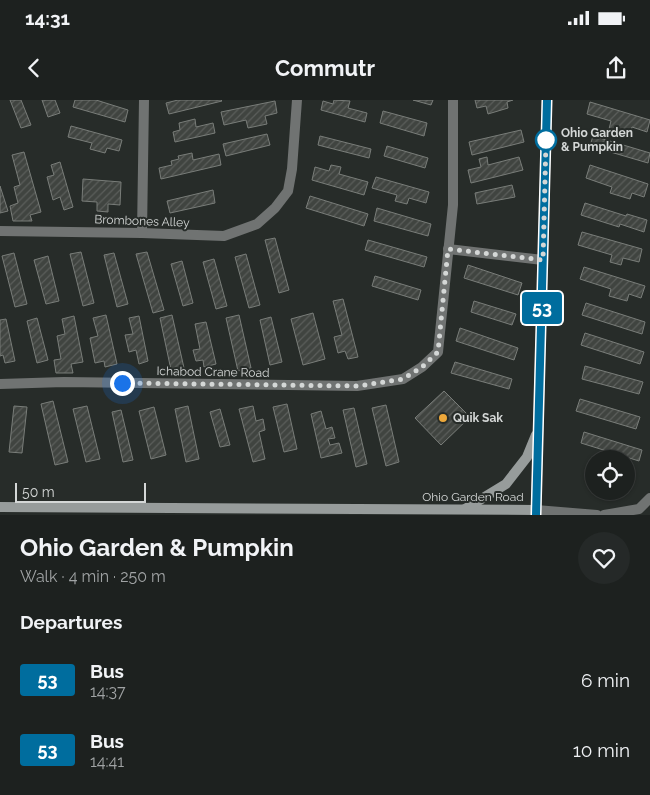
<!DOCTYPE html>
<html lang="en">
<head>
<meta charset="utf-8">
<style>
  body { margin:0; font-family:Raleway,sans-serif; background:#252928; color:#f1f3f6; height:100vh; display:flex; flex-direction:column; font-size:19px; white-space:nowrap }
  * { box-sizing:border-box; margin:0 }
  p { font-size:16px; color:#a0a3a4 }
  .icon { flex:none; width:28px; height:28px; fill:none; stroke:currentColor; stroke-width:2; stroke-linecap:round; stroke-linejoin:round }
  .map { position:relative; height:415px; overflow:hidden }
  .panel { display:flex; flex-direction:column; background:#1d211f; flex:1 }
  .panel>* { flex:none }
  .badge { padding:0 10px; border-radius:4px; font-size:18px; line-height:32px }
  .controls { position:absolute; left:585px; top:350px; display:grid; gap:10px }
  .controls a { display:grid; place-items:center; width:50px; height:50px; border-radius:50%; background:#1d211f; box-shadow:0 1px 4px #0004,0 0 0 1px #3b3e3d; font-size:25px }
  .scale { position:absolute; left:15px; bottom:12px; width:131px; box-sizing:border-box; padding-left:5px; border:2px solid #d4d7d6; border-top:0; font-size:14px; line-height:18px; white-space:nowrap; color:#d4d7d6; -webkit-text-stroke:4px #272c29; paint-order:stroke }
  .you { position:absolute; width:25px; height:25px; margin:-12px; border:4px solid #fff; border-radius:50%; background:#1a73e8; box-shadow:0 0 0 8px #1a73e833 }
  .map>.badge { position:absolute; translate:-50% -50%; box-shadow:0 0 0 2px #fff }
  h2 { padding:0 20px; font-size:19px; line-height:45px }
  .round { display:grid; place-items:center; flex:none; width:52px; height:52px; border-radius:26px; background:#252928 }
  .summary { display:flex; align-items:center; justify-content:space-between; height:85px; padding:0 20px }
  h1 { font-size:24px; font-weight:700; line-height:38px }
  ul { padding:0; list-style:none }
  li { display:flex; align-items:center; gap:15px; height:70px; padding:0 20px }
  li div { flex:1 }
  li b { display:block; font-size:19px }
  li em { font-style:normal }
  li .badge { min-width:55px; font-weight:700; text-align:center }
  .status { display:flex; justify-content:space-between; align-items:center; height:35px; padding:0 25px; background:#1d211f; direction:ltr }
  .status svg { height:14px; fill:currentColor }
  header { display:flex; justify-content:space-between; align-items:center; height:65px; padding:0 20px; background:#1d211f; font-size:22px; font-weight:700 }
  .map>svg:first-child { display:block }
  .building { fill:url(#building-hatch); stroke:#797d79 }
  .lines { fill:none; stroke-linecap:round; stroke-linejoin:round }
  .street { stroke:#707372; stroke-width:10 }
  .secondary { stroke:#979c9b; stroke-width:10 }
  .line-casing { stroke:#fff; stroke-width:11 }
  .line { stroke:#006d9e; stroke-width:8 }
  .walk { stroke:#d4d7d6; stroke-width:5; stroke-dasharray:0 9 }
  .stop-dot { fill:#fff; stroke:#006d9e; stroke-width:2.5 }
  .poi-dot { fill:#eda83b; stroke:#272c29; stroke-width:2 }
  .labels { text-anchor:middle; stroke-width:4; stroke-linejoin:round; paint-order:stroke }
  .stop-label { font-size:12px; font-weight:bold; fill:#d4d7d6; stroke:#272c29; text-anchor:start }
  .street-label { font-size:12px; fill:#d4d7d6; stroke:#272c29 }
  .poi-label { font-size:12px; font-weight:bold; fill:#d4d7d6; stroke:#272c29; text-anchor:start }
</style>
</head>
<body>
<div class="status"><b>14:31</b><svg viewBox="0 0 49 12"><path d="M0 12V9h3v3zM5 12V6h3v6zM10 12V3h3v9zM15 12V0h3v12zM26 1h20v11H26zM47 4h2v5h-2z"/></svg></div>
<header><svg class="icon" aria-label="back" viewBox="0 0 24 24"><path d="M15 5l-7 7 7 7"/></svg>Commutr<svg class="icon" aria-label="share" viewBox="0 0 24 24"><path d="M12 15V3M7 8l5-5 5 5M5 13v7h14v-7"/></svg></header>
<div class="map">
<svg width="650" height="415" viewBox="0 0 650 415">
  <defs>
    <pattern id="building-hatch" width="6" height="6" patternUnits="userSpaceOnUse" patternTransform="scale(1.25)"><rect width="6" height="6" fill="#404440"/><path d="M-1 1l2-2M0 6l6-6M5 7l2-2" fill="none" stroke="#5b5e5b"/></pattern>
  </defs>
  <rect width="100%" height="100%" fill="#272c29"/>
  <g class="building">
    <polygon points="10,0 21,0 31,25 21,28"/>
    <polygon points="42,0 55,0 60,13 48,17"/>
    <polygon points="75,0 96,0 128,10 125,22 73,7"/>
    <polygon points="178,0 221,0 222,1 169,14 166,3"/>
    <polygon points="334,0 350,1 348,8 367,13 365,22 321,10 323,1 333,4"/>
    <polygon points="413,0 433,0 431,5"/>
    <polygon points="475,0 513,0 507,2 508,8 488,14 486,6 477,8"/>
    <polygon points="275,1 277,13 265,16 267,24 248,28 246,20 224,25 221,12"/>
    <polygon points="590,2 650,20 647,32 632,27 630,35 609,29 611,21 587,14"/>
    <polygon points="383,11 427,23 424,36 380,23"/>
    <polygon points="195,19 196,27 213,23 215,33 175,42 173,32 180,30 179,23"/>
    <polygon points="71,26 122,40 119,51 107,48 105,53 90,49 92,43 68,37"/>
    <polygon points="521,30 524,42 472,55 469,42"/>
    <polygon points="267,34 270,45 226,56 223,44"/>
    <polygon points="320,36 371,49 369,58 318,45"/>
    <polygon points="593,36 650,53 648,63 590,46"/>
    <polygon points="387,46 428,58 425,68 384,56"/>
    <polygon points="24,52 41,112 30,115 32,121 13,121 10,106 18,103 14,87 20,85 12,55"/>
    <polygon points="192,53 193,60 219,54 221,65 161,79 159,68 172,65 171,61 179,59 178,56"/>
    <polygon points="487,57 488,65 519,57 523,70 471,83 468,70 481,67 479,59"/>
    <polygon points="60,62 73,107 64,110 60,97 53,100 47,77 54,75 51,65"/>
    <polygon points="331,65 341,67 339,74 368,82 364,95 312,80 315,67 329,71"/>
    <polygon points="590,65 648,84 644,97 632,93 630,99 610,93 612,87 586,78"/>
    <polygon points="376,77 429,92 426,103 409,98 407,104 395,101 397,95 372,88"/>
    <polygon points="83,79 121,82 120,105 108,104 108,112 97,111 97,102 82,101"/>
    <polygon points="512,85 515,97 477,104 475,93"/>
    <polygon points="0,86 8,111 0,113"/>
    <polygon points="213,90 215,103 170,113 167,101"/>
    <polygon points="310,96 368,114 364,126 306,108"/>
    <polygon points="585,103 626,116 627,114 647,120 644,132 620,124 619,127 581,115"/>
    <polygon points="377,108 431,124 428,136 374,121"/>
    <polygon points="582,132 642,149 639,162 623,158 621,165 610,162 612,155 578,145"/>
    <polygon points="275,138 289,190 279,193 265,140"/>
    <polygon points="368,140 427,157 424,167 365,150"/>
    <polygon points="81,152 94,203 83,206 70,154"/>
    <polygon points="147,152 164,210 153,213 136,154"/>
    <polygon points="14,153 27,204 15,207 2,156"/>
    <polygon points="114,153 128,204 117,207 104,155"/>
    <polygon points="246,154 260,205 249,208 235,157"/>
    <polygon points="48,156 59,201 46,204 34,160"/>
    <polygon points="214,159 227,206 216,209 203,162"/>
    <polygon points="182,161 193,203 183,206 171,164"/>
    <polygon points="468,165 522,183 518,195 464,178"/>
    <polygon points="584,167 645,186 641,198 629,194 627,201 609,196 611,189 580,179"/>
    <polygon points="375,176 421,190 418,200 372,186"/>
    <polygon points="343,199 358,257 348,259 345,251 338,253 334,237 342,235 333,201"/>
    <polygon points="474,201 516,214 512,225 471,212"/>
    <polygon points="586,203 645,222 642,234 582,215"/>
    <polygon points="313,213 325,259 303,265 291,219"/>
    <polygon points="106,215 117,264 105,267 104,261 95,263 90,238 98,236 93,218"/>
    <polygon points="172,215 184,268 171,270 160,218"/>
    <polygon points="239,215 251,268 238,271 226,218"/>
    <polygon points="74,216 83,262 71,264 73,273 56,273 54,260 61,259 57,236 65,234 62,219"/>
    <polygon points="139,216 148,261 139,264 136,250 129,252 125,235 133,234 129,218"/>
    <polygon points="271,217 282,262 270,265 260,220"/>
    <polygon points="37,218 48,260 37,263 27,221"/>
    <polygon points="6,219 15,261 5,263 3,255 0,256 0,220"/>
    <polygon points="206,222 216,264 204,267 203,260 196,261 193,250 200,249 195,224"/>
    <polygon points="460,228 518,248 514,260 456,241"/>
    <polygon points="585,233 644,252 640,264 581,245"/>
    <polygon points="455,262 512,279 509,289 451,273"/>
    <polygon points="585,266 643,282 639,294 582,279"/>
    <polygon points="444,291 470,317 441,345 415,318"/>
    <polygon points="580,299 640,317 636,329 576,311"/>
    <polygon points="53,301 68,362 55,365 41,304"/>
    <polygon points="287,304 297,349 284,352 273,307"/>
    <polygon points="386,305 399,362 386,366 372,308"/>
    <polygon points="14,306 27,307 22,353 9,352"/>
    <polygon points="87,306 100,359 86,362 73,309"/>
    <polygon points="188,306 199,359 186,362 175,309"/>
    <polygon points="253,306 256,321 263,319 265,330 259,332 265,359 253,362 239,309"/>
    <polygon points="154,307 166,355 151,359 139,311"/>
    <polygon points="354,308 367,364 356,367 343,310"/>
    <polygon points="220,309 230,345 220,347 210,312"/>
    <polygon points="121,310 133,360 123,362 112,312"/>
    <polygon points="321,311 326,329 332,327 335,338 328,339 330,345 339,343 342,353 321,358 311,314"/>
    <polygon points="584,332 642,350 639,361 581,343"/>
  </g>
  <g class="lines">
    <g class="street">
      <polyline points="0,131 142,133 224,136 257,124 275,108 288,91 292,69 297,0"/>
      <polyline points="142,133 144,0"/>
      <polyline points="448,149 543,160"/>
      <polyline points="0,284 64,282 357,286 403,279 422,267 438,252 453,105 453,0"/>
      <polyline points="536,410 597,415"/>
      <polyline points="604,415 639,409 650,398"/>
    </g>
    <g class="secondary">
      <polyline points="0,407 536,410"/>
      <polyline points="465,409 506,384 527,357 536,335"/>
      <polyline points="536,415 547,0"/>
    </g>
  </g>
  <g class="lines">
    <defs>
      <polyline id="line" points="536,415 547,0"/>
    </defs>
    <use href="#line" class="line-casing"/>
    <use href="#line" class="line"/>
    <polyline class="walk" points="122,283 358,286 403,279 422,267 438,252 448,149 543,160 546,40"/>
  </g>
  <circle class="stop-dot" cx="546" cy="40" r="10"/>
  <circle class="poi-dot" cx="443" cy="318" r="5"/>
  <g class="labels">
    <g class="stop-label">
      <text x="561" y="37">Ohio Garden<tspan x="561" dy="14">&amp; Pumpkin</tspan></text>
    </g>
    <g class="street-label">
      <text transform="translate(142 121) rotate(2)" y="4">Brombones Alley</text>
      <text transform="translate(213 272) rotate(1)" y="4">Ichabod Crane Road</text>
      <text x="473" y="401">Ohio Garden Road</text>
    </g>
    <g class="poi-label">
      <text x="453" y="322">Quik Sak</text>
    </g>
  </g>
</svg>
<div class="controls">
<a><svg class="icon" aria-label="locate" viewBox="0 0 24 24"><circle cx="12" cy="12" r="6"/><path d="M12 2v4M12 18v4M2 12h4M18 12h4"/></svg></a>
</div>
<div class="scale">50 m</div>
<div class="you" style="left:122px;top:283px"></div>
<b class="badge" style="left:542px;top:208px;background:#006d9e;color:#fff">53</b>
</div>
<section class="panel">
<div class="summary"><div><h1>Ohio Garden &amp; Pumpkin</h1><p>Walk · 4 min · 250 m</p></div><a class="round"><svg class="icon" aria-label="heart" viewBox="0 0 24 24"><path d="M12 20l-8-8c-3-5 5-10 8-4 3-6 11-1 8 4z"/></svg></a></div>
<h2>Departures</h2>
<ul>
<li><span class="badge" style="background:#006d9e;color:#fff">53</span><div><b>Bus</b><p>14:37</p></div><em>6 min</em></li>
<li><span class="badge" style="background:#006d9e;color:#fff">53</span><div><b>Bus</b><p>14:41</p></div><em>10 min</em></li>
</ul>
</section>
</body>
</html>
